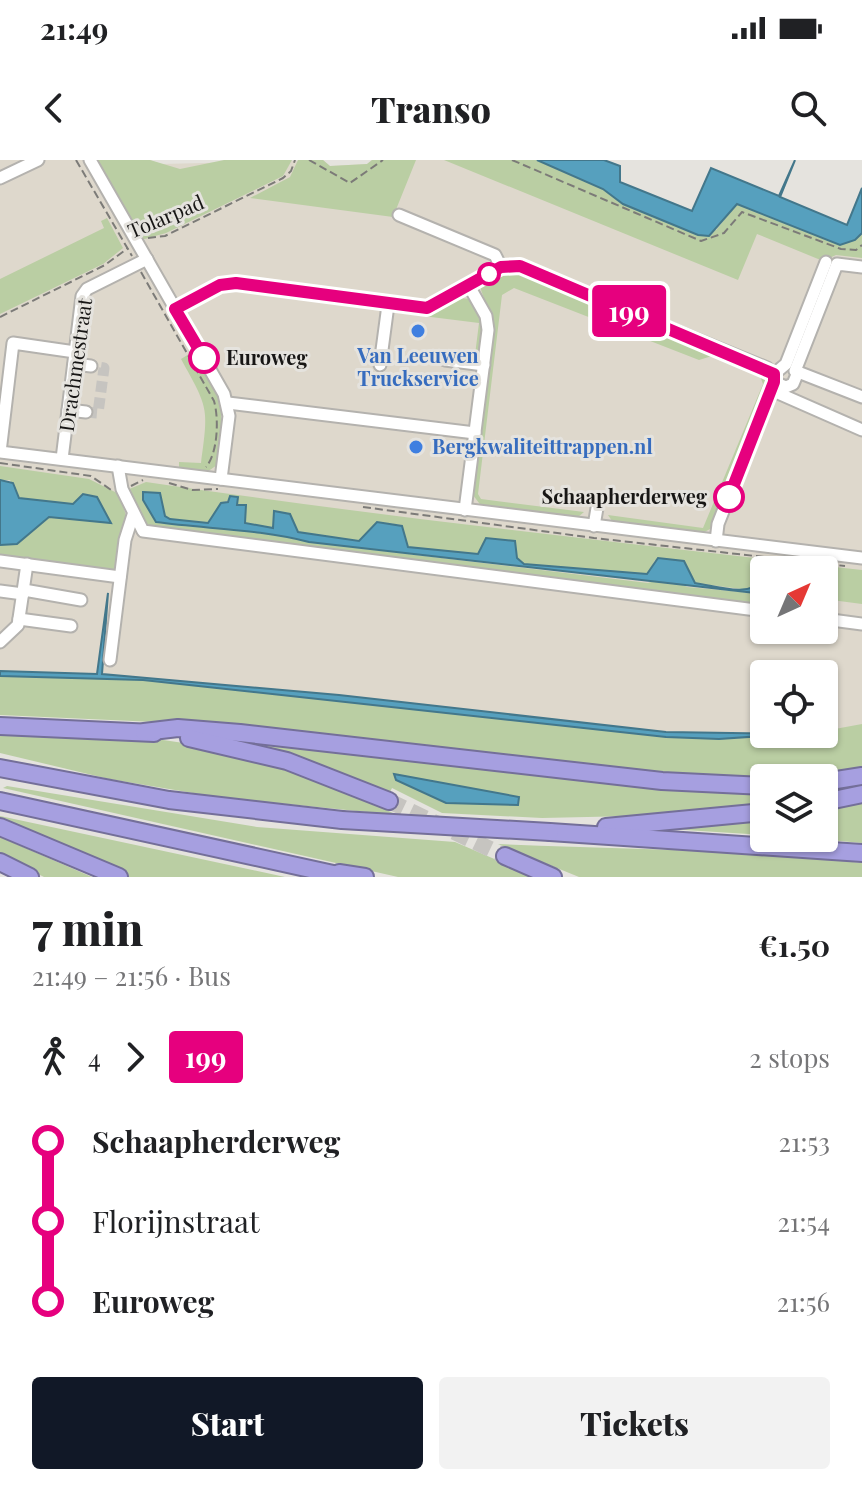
<!DOCTYPE html>
<html lang="en">
<head>
<meta charset="utf-8">
<style>
  body { margin:0; font-family:"Playfair Display",serif; background:#f2f2f2; color:#202124; height:100vh; display:flex; flex-direction:column; font-size:30px; white-space:nowrap }
  * { box-sizing:border-box; margin:0 }
  p { font-size:26px; color:#757577 }
  .icon { flex:none; width:44px; height:44px; fill:none; stroke:currentColor; stroke-width:2; stroke-linecap:round; stroke-linejoin:round }
  .map { position:relative; height:717px; overflow:hidden }
  .drawer { display:flex; flex-direction:column; background:#fff; flex:1 }
  .drawer>* { flex:none }
  .badge { padding:0 16px; border-radius:6px; font-size:28px; line-height:52px }
  .needle { width:52px; rotate:44deg }
  .tools { position:absolute; left:750px; top:396px; display:grid; gap:16px }
  .tools a { display:grid; place-items:center; width:88px; height:88px; border-radius:8px; background:#fff; box-shadow:0 2px 6px #0004; font-size:40px }
  .map>.badge { position:absolute; translate:-50% -50%; box-shadow:0 0 0 4px #fff }
  .legs { display:flex; align-items:center; gap:12px; height:88px; padding:0 32px; font-size:26px }
  .legs p { margin-inline-start:auto }
  .head { display:flex; align-items:center; justify-content:space-between; height:136px; padding:0 32px }
  h1 { font-size:44px; font-weight:800; line-height:60px }
  .button { display:flex; gap:16px; margin-top:auto; padding:16px 32px }
  .button a { flex:1; height:92px; border-radius:8px; background:#111827; color:#fff; font-size:32px; font-weight:800; line-height:92px; text-align:center }
  .button a+a { background:#f2f2f2; color:#202124 }
  ul { padding:0 32px; list-style:none }
  li { display:flex; align-items:center; gap:28px; height:80px; font-size:30px }
  li i { display:grid; place-items:center; width:12px; height:100%; margin:0 10px; background:currentColor }
  li i::after { content:''; width:20px; height:20px; margin:-10px; border:6px solid; border-radius:50%; background:#fff }
  li p { margin-inline-start:auto }
  li:first-child i { background:linear-gradient(#0000 50%,currentColor 0) }
  li:last-child i { background:linear-gradient(currentColor 50%,#0000 0) }
  .status { display:flex; justify-content:space-between; align-items:center; height:56px; padding:0 40px; background:#fff; direction:ltr }
  .status svg { height:22px; fill:currentColor }
  header { display:flex; justify-content:space-between; align-items:center; height:104px; padding:0 32px; background:#fff; font-size:36px; font-weight:800 }
  .map>svg:first-child { display:block }
  .built { fill:#ded8cc; fill-rule:evenodd }
  .green { fill:#bacea3; fill-rule:evenodd }
  .water { fill:#56a0be; stroke:#43778b; stroke-width:2 }
  .lines { fill:none; stroke-linecap:round; stroke-linejoin:round }
  .minor-tunnel { stroke:#c6c4c0; stroke-width:11; stroke-dasharray:11 5.5; stroke-linecap:butt }
  .highway-tunnel { stroke:#c6c4c0; stroke-width:16; stroke-dasharray:16 8; stroke-linecap:butt }
  .minor-casing { stroke:#b4b2ae; stroke-width:15 }
  .highway-casing { stroke:#746f99; stroke-width:20 }
  .path { stroke:#7c7b78; stroke-width:2; stroke-dasharray:8 4; stroke-linecap:butt }
  .minor { stroke:#fff; stroke-width:11 }
  .highway { stroke:#a69fe0; stroke-width:16 }
  .highway-bridge-casing { stroke:#746f99; stroke-width:20; stroke-linecap:butt }
  .highway-bridge { stroke:#a69fe0; stroke-width:16 }
  .line-1-casing { stroke:#fff; stroke-width:18 }
  .line-1 { stroke:#e6007e; stroke-width:12 }
  .stop-1-dot { fill:#fff; stroke:#e6007e; stroke-width:4 }
  .shop-dot { fill:#3f7fe0; stroke:#e5e3de; stroke-width:3 }
  .labels { text-anchor:middle; stroke-width:6; stroke-linejoin:round; paint-order:stroke }
  .street-label { font-size:20px; fill:#171615; stroke:#e5e3de }
  .shop-label { font-size:20px; font-weight:bold; fill:#366cbe; stroke:#e5e3de }
  .stop-label { font-size:20px; font-weight:bold; fill:#171615; stroke:#e5e3de; text-anchor:start }
</style>
</head>
<body>
<div class="status"><b>21:49</b><svg viewBox="0 0 49 12"><path d="M0 12V9h3v3zM5 12V6h3v6zM10 12V3h3v9zM15 12V0h3v12zM26 1h20v11H26zM47 4h2v5h-2z"/></svg></div>
<header><svg class="icon" aria-label="back" viewBox="0 0 24 24"><path d="M15 5l-7 7 7 7"/></svg>Transo<svg class="icon" aria-label="search" viewBox="0 0 24 24"><circle cx="10" cy="10" r="6"/><path d="M15 15l6 6"/></svg></header>
<div class="map">
<svg width="862" height="717" viewBox="0 0 862 717">
  <rect width="100%" height="100%" fill="#e5e3de"/>
  <path class="built" d="M 0,0 L 150,0 L 161,4 L 323,0 L 330,6 L 367,4 L 372,0 L 537,0 L 716,70 L 856,75 L 862,67 L 862,585 L 678,597 L 97,514 L 0,511 ZM 764,410 L 824,410 L 824,470 L 764,470 ZM 764,514 L 824,514 L 824,574 L 764,574 Z"/>
  <g class="green">
    <polygon points="94,0 150,0 180,9 224,0 292,0 283,16 166,73 141,80"/>
    <polygon points="298,0 323,0 330,6 367,4 372,0 416,0 393,57 250,38 290,17"/>
    <polygon points="444,0 537,0 603,29 623,44 716,70 737,44 840,85 862,73 862,98 836,95 823,101 757,74 738,120"/>
    <polygon points="107,58 123,88 103,104 0,154 0,119 104,68 101,61"/>
    <polygon points="502,112 523,113 760,211 767,224 710,369 699,375 612,361 608,355 703,368 763,224 760,216 712,196 699,200 514,128 502,135 478,334 481,339 584,352 578,357 482,347 473,335 494,167 480,127"/>
    <polygon points="460,138 470,139 482,159 480,195 475,195 479,163 391,152 391,148 434,150"/>
    <path d="M 194,191 C 225,244 225,244 217,305 L 207,312 L 179,307 L 179,302 L 201,303 C 209,247 208,248 181,199 Z"/>
    <polygon points="0,306 89,319 119,334 127,358 116,412 0,397 0,385 17,384 49,357 110,362 96,337 74,344 19,338 10,320 0,320"/>
    <path d="M 146,322 C 383,357 623,383 862,410 L 862,444 L 824,439 L 824,410 L 764,410 L 762,422 L 749,430 L 695,423 L 655,400 L 648,414 L 524,404 L 517,398 L 515,381 L 478,394 L 408,387 L 402,365 L 377,362 L 359,381 L 298,372 L 290,354 L 273,368 L 251,367 L 245,363 L 246,345 L 237,345 L 238,337 L 221,343 L 208,363 L 170,359 L 165,356 L 159,333 L 144,333 L 143,340 L 157,362 C 207,368 261,369 309,382 L 648,423 C 659,418 677,420 687,427 L 764,434 L 764,445 L 237,377 L 151,370 L 139,362 L 127,330 Z"/>
    <polygon points="0,516 143,520 666,577 719,579 824,574 824,571 862,564 862,614 714,619 199,564 0,555"/>
    <path d="M 0,571 C 45,573 90,573 134,577 C 226,584 315,615 397,655 L 217,637 L 109,619 L 0,593 Z"/>
    <path d="M 233,575 L 764,628 L 764,643 L 632,656 L 542,658 L 442,653 L 392,628 L 388,636 L 232,581 ZM 394,614 L 518,637 L 517,645 L 448,643 L 396,620 Z"/>
    <polygon points="7,626 257,667 455,682 536,717 398,717 3,628"/>
    <polygon points="862,642 862,683 808,678 824,678 824,649"/>
    <polygon points="0,656 285,717 128,717 0,664"/>
    <polygon points="764,659 764,675 654,668"/>
    <polygon points="0,677 92,717 44,717 0,695"/>
    <path d="M 498,684 C 618,689 741,689 862,703 L 862,717 L 579,717 Z"/>
  </g>
  <g class="water">
    <polygon points="537,0 604,0 620,6 620,22 692,51 711,8 779,36 795,0 780,37 847,65 862,28 862,73 855,80 840,85 737,44 709,76 698,75 623,44 603,29"/>
    <polygon points="0,320 13,323 19,338 73,344 83,334 97,337 111,363 49,357 17,384 0,385"/>
    <path d="M 143,332 L 160,333 L 165,356 L 170,359 L 208,363 L 221,343 L 228,342 L 230,336 L 238,337 L 237,345 L 246,345 L 245,363 L 273,368 L 274,351 L 290,354 L 298,372 L 359,381 L 377,362 L 402,366 L 408,387 L 478,394 L 486,378 L 515,381 L 517,398 L 524,404 L 647,414 L 658,398 L 684,401 L 695,423 C 716,426 751,439 764,418 L 764,434 L 309,382 C 260,369 207,369 156,362 L 143,340 Z"/>
    <polygon points="108,433 102,514 339,535 666,572 791,574 719,579 666,577 143,520 0,516 0,511 97,514"/>
    <polygon points="394,614 519,637 518,645 446,643 396,620"/>
  </g>
  <g class="lines">
    <polyline class="minor-tunnel" points="86,252 98,253 104,208 91,206"/>
    <polyline class="highway-tunnel" points="389,641 505,696"/>
    <defs>
      <g id="minor">
        <polyline points="90,0 224,234 229,256 221,319"/>
        <polyline points="0,18 38,0"/>
        <polyline points="399,55 495,95 501,107"/>
        <polyline points="175,149 220,125 236,123 427,148 501,107 514,105 767,208 774,214 774,222 718,364 716,381"/>
        <polyline points="75,192 13,183 0,292 862,398"/>
        <polyline points="445,200 484,205"/>
        <polyline points="74,204 91,206"/>
        <polyline points="380,205 388,145"/>
        <polyline points="798,212 862,237"/>
        <polyline points="774,214 786,204 826,102"/>
        <polyline points="774,222 786,227 793,224 798,212 795,211 837,104 862,107"/>
        <polyline points="771,230 862,270"/>
        <polyline points="228,243 475,273"/>
        <polyline points="68,250 86,252"/>
        <polyline points="62,299 82,136 87,129 147,99"/>
        <polyline points="118,306 122,329 143,371 764,451"/>
        <polyline points="465,350 488,170 486,156 469,126"/>
        <polyline points="594,366 598,342"/>
        <polyline points="0,401 120,417"/>
        <polyline points="24,430 81,440"/>
        <polyline points="0,431 23,434"/>
        <polyline points="19,459 71,466"/>
        <polyline points="824,459 862,464"/>
        <polyline points="0,482 18,465 27,404"/>
        <polyline points="110,500 125,380 133,355"/>
      </g>
      <g id="highway">
        <polyline points="0,566 154,573"/>
        <polyline points="144,572 178,568 240,573 662,621 764,626"/>
        <polyline points="189,578 287,601 389,641"/>
        <polyline points="0,608 169,640 342,660"/>
        <polyline points="824,622 862,616"/>
        <polyline points="0,641 347,717"/>
        <polyline points="824,642 862,634"/>
        <polyline points="0,667 119,717"/>
        <polyline points="606,667 764,652"/>
        <polyline points="550,672 862,693"/>
        <polyline points="505,696 553,717"/>
        <polyline points="0,702 30,717"/>
        <polyline points="339,713 365,717"/>
      </g>
    </defs>
    <use href="#minor" class="minor-casing"/>
    <use href="#highway" class="highway-casing"/>
    <g class="path">
      <polyline points="76,0 132,96"/>
      <polyline points="309,0 350,23 383,0"/>
      <polyline points="512,0 701,81 724,73 742,52 841,89 856,90 862,85"/>
      <polyline points="148,78 165,76 283,18 291,11 295,0"/>
      <path d="M 141,112 L 214,241 C 219,258 218,293 206,307"/>
      <polyline points="0,157 105,105 128,88"/>
      <polyline points="0,303 91,316 114,332"/>
      <polyline points="169,323 192,330 218,329"/>
      <polyline points="131,326 143,320"/>
      <polyline points="363,347 594,378 845,406"/>
    </g>
    <use href="#minor" class="minor"/>
    <use href="#highway" class="highway"/>
    <defs>
      <polyline id="highway-bridge" points="342,660 550,672"/>
    </defs>
    <use href="#highway-bridge" class="highway-bridge-casing"/>
    <use href="#highway-bridge" class="highway-bridge"/>
  </g>
  <g class="lines">
    <defs>
      <polyline id="line-1" points="204,198 175,149 220,125 236,123 427,148 501,107 520,106 774,214 774,222 729,337"/>
    </defs>
    <use href="#line-1" class="line-1-casing"/>
    <use href="#line-1" class="line-1"/>
  </g>
  <g class="stop-1-dot">
    <circle cx="489" cy="114" r="10"/>
    <circle cx="204" cy="198" r="14"/>
    <circle cx="729" cy="337" r="14"/>
  </g>
  <g class="shop-dot">
    <circle cx="418" cy="171" r="8"/>
    <circle cx="416" cy="287" r="8"/>
  </g>
  <g class="labels">
    <g class="street-label">
      <text transform="translate(166 57) rotate(-23)" y="7">Tolarpad</text>
      <text transform="translate(76 205) rotate(-82)" y="7">Drachmestraat</text>
    </g>
    <g class="shop-label">
      <text x="418" y="203">Van Leeuwen<tspan x="418" dy="23">Truckservice</tspan></text>
      <text x="432" y="294" text-anchor="start">Bergkwaliteittrappen.nl</text>
    </g>
    <g class="stop-label">
      <text x="226" y="205">Euroweg</text>
      <text x="707" y="344" text-anchor="end">Schaapherderweg</text>
    </g>
  </g>
</svg>
<div class="tools">
<a><svg class="needle" viewBox="-14 -14 28 28"><path d="M0-13l5 13h-10z" fill="#e53935"/><path d="M0 13l5-13h-10z" fill="#757577"/></svg></a>
<a><svg class="icon" aria-label="locate" viewBox="0 0 24 24"><circle cx="12" cy="12" r="6"/><path d="M12 2v4M12 18v4M2 12h4M18 12h4"/></svg></a>
<a><svg class="icon" aria-label="layers" viewBox="0 0 24 24"><path d="M12 4l9 5-9 5-9-5zM3 14l9 5 9-5"/></svg></a>
</div>
<b class="badge" style="left:629px;top:151px;background:#e6007e;color:#fff">199</b>
</div>
<section class="drawer">
<div class="head"><div><h1>7 min</h1><p>21:49 – 21:56 · Bus</p></div><b>€1.50</b></div>
<div class="legs"><svg class="icon" aria-label="walk" viewBox="0 0 24 24"><circle cx="13" cy="4" r="2"/><path d="M13 8l-2 6 4 7M11 14l-3 7M7 12l3-4h3l4 4"/></svg>4<svg class="icon" aria-label="forward" viewBox="0 0 24 24"><path d="M9 5l7 7-7 7"/></svg><b class="badge" style="background:#e6007e;color:#fff">199</b><p>2 stops</p></div>
<ul>
<li><i style="color:#e6007e"></i><b>Schaapherderweg</b><p>21:53</p></li>
<li><i style="color:#e6007e"></i><span>Florijnstraat</span><p>21:54</p></li>
<li><i style="color:#e6007e"></i><b>Euroweg</b><p>21:56</p></li>
</ul>
<div class="button"><a>Start</a><a>Tickets</a></div>
</section>
</body>
</html>
